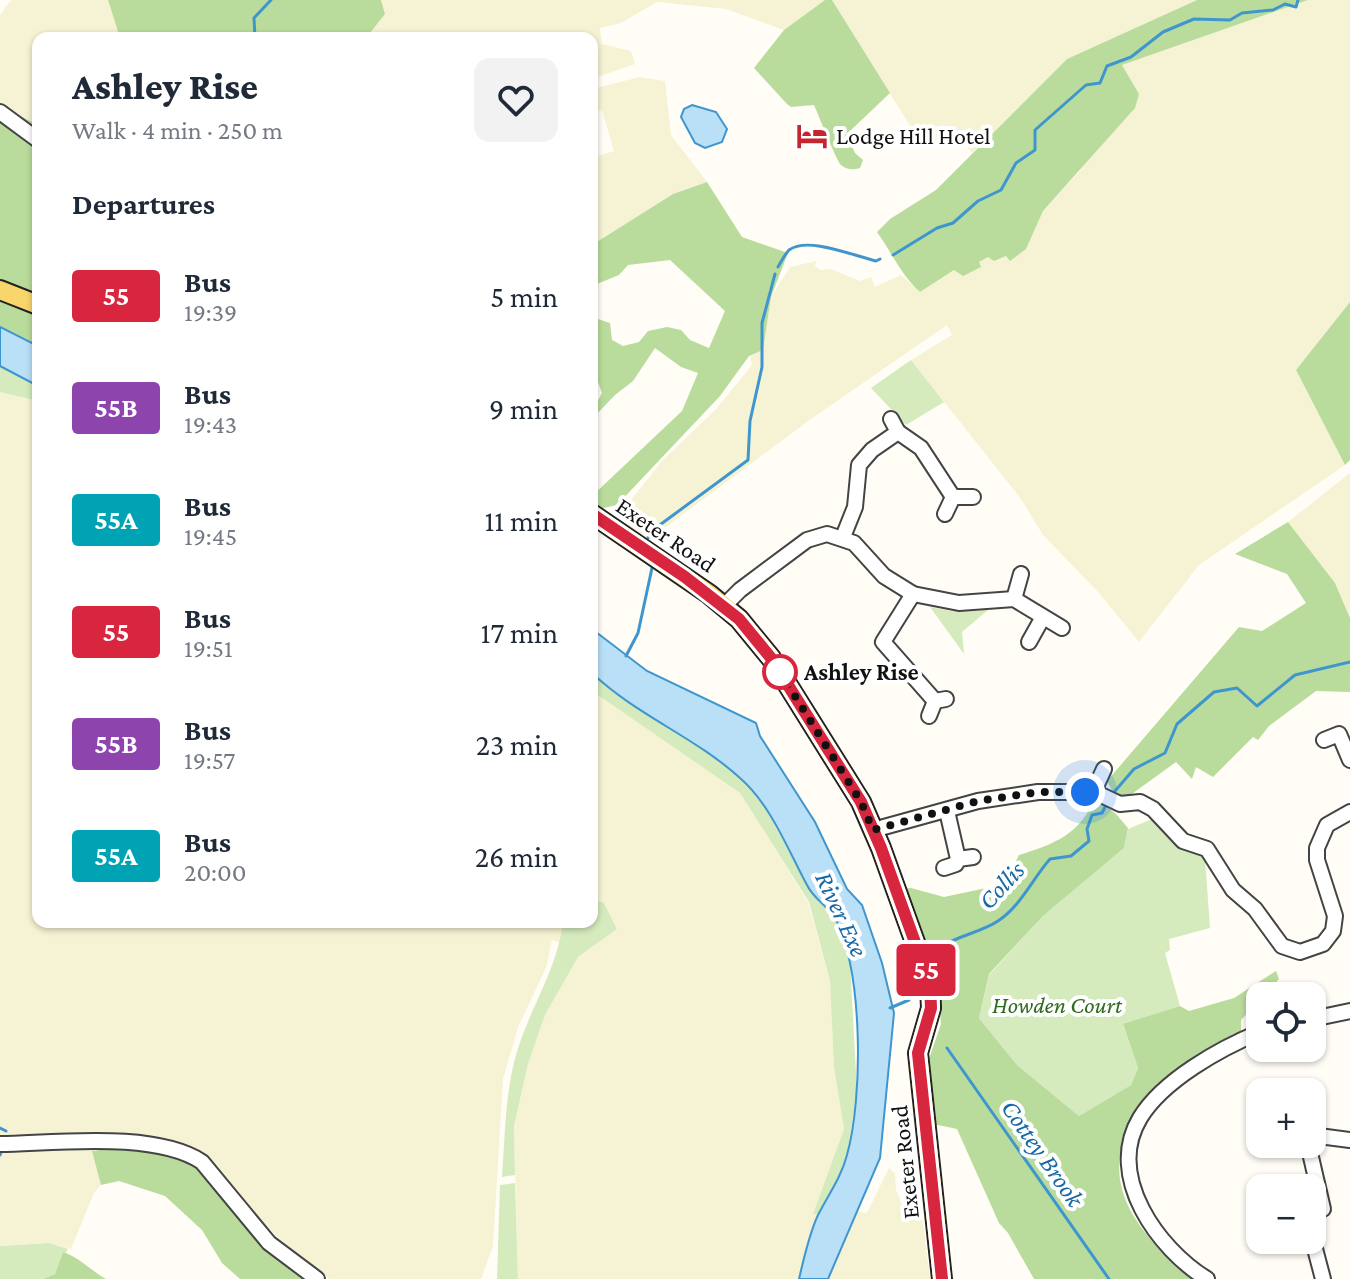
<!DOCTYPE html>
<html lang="en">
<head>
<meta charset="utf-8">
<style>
  body { margin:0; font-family:"Crimson Pro",serif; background:#f2f2f3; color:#1f2937; height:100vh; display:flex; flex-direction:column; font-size:30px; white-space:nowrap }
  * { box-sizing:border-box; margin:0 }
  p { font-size:26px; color:#747a83 }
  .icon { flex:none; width:44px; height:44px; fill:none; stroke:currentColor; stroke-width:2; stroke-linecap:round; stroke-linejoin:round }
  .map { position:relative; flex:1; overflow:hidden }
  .drawer { position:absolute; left:32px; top:32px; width:566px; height:896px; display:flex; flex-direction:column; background:#fff; border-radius:16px; box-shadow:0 2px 6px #0004 }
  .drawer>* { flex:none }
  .badge { padding:0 16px; border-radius:6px; font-size:28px; line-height:52px }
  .tools { position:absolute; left:1246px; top:982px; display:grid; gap:16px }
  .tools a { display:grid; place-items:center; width:80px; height:80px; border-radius:16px; background:#fff; box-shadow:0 2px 6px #0004; font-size:40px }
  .you { position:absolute; width:40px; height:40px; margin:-20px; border:6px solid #fff; border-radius:50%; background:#1a73e8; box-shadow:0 0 0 12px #1a73e833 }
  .map>.badge { position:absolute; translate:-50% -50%; box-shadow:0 0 0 4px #fff }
  h2 { padding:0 40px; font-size:30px; line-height:72px }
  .round { display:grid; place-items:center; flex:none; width:84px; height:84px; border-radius:16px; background:#f2f2f3 }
  .headline { display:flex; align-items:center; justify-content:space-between; height:136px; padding:0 40px }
  h1 { font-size:38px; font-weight:800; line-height:60px }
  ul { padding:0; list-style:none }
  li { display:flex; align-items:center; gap:24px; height:112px; padding:0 40px }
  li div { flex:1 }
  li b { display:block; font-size:30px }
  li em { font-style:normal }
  li .badge { min-width:88px; font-weight:700; text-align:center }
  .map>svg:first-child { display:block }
  .farmland { fill:#f6f3d4 }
  .green { fill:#d5ebbd }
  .forest { fill:#b9dc9c }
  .water { fill:#b9e0f7; stroke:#3f96cf; stroke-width:2 }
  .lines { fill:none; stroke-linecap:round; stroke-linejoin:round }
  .stream { stroke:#3f96cf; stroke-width:3 }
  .minor-casing { stroke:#444; stroke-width:18 }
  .major-casing { stroke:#222; stroke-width:22 }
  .minor { stroke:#fff; stroke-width:14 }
  .major { stroke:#f9d66b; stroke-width:18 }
  .line-casing { stroke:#fff; stroke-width:18 }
  .line { stroke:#d7263d; stroke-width:12 }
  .walk { stroke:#111; stroke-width:8; stroke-dasharray:0 14.4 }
  .stop-dot { fill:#fff; stroke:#d7263d; stroke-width:4 }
  .labels { text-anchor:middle; stroke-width:8; stroke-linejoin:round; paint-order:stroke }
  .poi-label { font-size:24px; fill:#111; stroke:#fff; text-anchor:start }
  .street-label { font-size:24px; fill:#111; stroke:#fff }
  .stop-label { font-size:24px; font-weight:bold; fill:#111; stroke:#fff; text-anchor:start }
  .park-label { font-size:24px; font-style:italic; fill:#2f6b1f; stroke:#fff }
  .water-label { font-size:26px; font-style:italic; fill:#1768a6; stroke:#fff }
</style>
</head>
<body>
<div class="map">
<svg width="1350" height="1279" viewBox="0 0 1350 1279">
  <rect width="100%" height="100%" fill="#fffdf5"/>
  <g class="farmland">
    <polygon points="11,0 108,0 120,38 38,38 38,125 0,104 0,15"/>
    <polygon points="381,0 825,0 784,30 726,9 657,2 621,23 600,28 602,44 631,51 635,64 592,79 592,38 366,38 385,14"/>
    <polygon points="832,0 1197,0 1067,59 972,153 960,138 938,146 916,145 917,137"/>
    <polygon points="1308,0 1350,0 1350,302 1296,370 1345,465 1199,565 1139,642 1098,592 1043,535 1021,499 911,360 952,335 947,325 811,419 647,541 627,526 625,508 635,495 662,461 716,409 752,365 750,356 763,350 771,297 790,267 816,261 815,266 820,270 831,269 860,281 871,277 875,287 901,275 920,292 954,270 988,257 999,259 1026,249 1043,211 1080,171 1139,94 1122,65"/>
    <polygon points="640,77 665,81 671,135 707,182 673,194 592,245 592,158 614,151 602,110 592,113 592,89"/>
    <polygon points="0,392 38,401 38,922 563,922 560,943 552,940 546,968 518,1027 503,1079 493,1246 481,1279 330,1279 316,1271 256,1217 211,1161 189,1146 152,1138 91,1137 101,1185 94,1193 71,1249 49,1243 0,1246"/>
    <polygon points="1350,473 1350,618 1335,583 1288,522"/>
    <polygon points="592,691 740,793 808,902 830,981 834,1068 844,1129 813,1214 818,1215 799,1279 518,1279 514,1126 528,1064 545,1015 578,957 617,929 604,903 592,898"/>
    <polygon points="889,1168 895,1174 896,1190 902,1205 921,1206 930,1279 828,1279 855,1211 867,1213"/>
  </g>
  <g class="green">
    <polygon points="911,360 944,402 906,425 871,388"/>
    <polygon points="0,366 38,386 38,401 0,392"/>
    <polygon points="930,607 951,611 988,610 962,632 964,654"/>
    <polygon points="592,673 609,689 695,742 743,779 767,811 812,894 836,919 850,961 857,1092 847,1155 833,1192 818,1215 813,1214 844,1129 834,1068 830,981 809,902 740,793 592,691"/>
    <path d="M 1152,819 C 1161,829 1169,843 1181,848 C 1191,852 1198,850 1205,859 L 1210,928 L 1169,939 L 1170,950 L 1165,953 L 1180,1006 L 1123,1025 L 1138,1068 L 1131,1085 L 1079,1116 L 1017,1065 L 979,1018 L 989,975 L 1043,916 L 1124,848 L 1128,829 Z"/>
    <path d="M 592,898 L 604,903 L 617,929 L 578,957 L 545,1015 L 528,1064 L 514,1126 L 515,1175 L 502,1177 C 505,1137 505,1094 516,1055 C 529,1009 557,971 563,922 L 592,922 Z"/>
    <polygon points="515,1183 518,1279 497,1279 500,1185"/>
    <polygon points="49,1243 68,1249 66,1253 63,1252 55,1274 43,1279 0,1279 0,1246"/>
  </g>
  <g class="forest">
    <polygon points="108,0 381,0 385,14 366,38 170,38 158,33 120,38"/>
    <path d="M 825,0 L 832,0 L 890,93 L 850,131 L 848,137 L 855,153 L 863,160 L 860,168 C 853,170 847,170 841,165 C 837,162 818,114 814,105 L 791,107 L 787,104 L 754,68 L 784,30 Z"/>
    <path d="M 1197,0 L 1308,0 L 1122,65 L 1139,94 L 1135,108 L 1043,211 L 1026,249 L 1010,261 L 1006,256 L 994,261 L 988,257 L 979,262 L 981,267 L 963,276 L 954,270 L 920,292 C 901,275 892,253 877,232 L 890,219 L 936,190 L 1067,59 Z"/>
    <polygon points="0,105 38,125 38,346 0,327"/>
    <polygon points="707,182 742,237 788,253 771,297 763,350 749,356 720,396 617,505 599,509 592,506 592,496 682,411 698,373 681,367 655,348 633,381 615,395 592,419 592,412 602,393 598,382 592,380 592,317 610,323 612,340 623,346 639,342 648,331 667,327 681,330 690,340 709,348 725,311 670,260 628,265 619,275 592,286 592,245 673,194"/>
    <polygon points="1350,302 1350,460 1345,465 1296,370"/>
    <polygon points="1288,522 1335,583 1350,618 1350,692 1316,691 1269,726 1258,740 1253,737 1213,777 1196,767 1192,779 1176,762 1129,796 1114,794 1107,781 1239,627 1262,631 1306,603 1287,574 1235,554"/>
    <path d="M 1095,798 L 1116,814 L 1128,828 L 1124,848 L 1043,916 L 989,974 L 979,1018 L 1017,1065 L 1079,1116 L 1131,1085 L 1138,1068 L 1123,1024 L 1180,1006 L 1189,1011 L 1234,998 L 1276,971 L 1279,979 L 1264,996 L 1260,996 L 1260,1000 L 1241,1020 L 1241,1032 L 1233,1034 C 1173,1074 1085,1133 1133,1215 C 1149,1242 1171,1262 1197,1279 L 1034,1279 L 1008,1233 L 999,1223 L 957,1129 L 933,1124 L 924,1073 L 941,1024 L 938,988 L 903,889 L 911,888 L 944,897 L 991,887 L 1009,875 L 1019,855 C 1055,844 1080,834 1095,798 Z"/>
    <polygon points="109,1149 171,1154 190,1161 308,1279 240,1279 222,1263 202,1230 165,1196 119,1181 101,1185 92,1151"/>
    <path d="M 63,1252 C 79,1257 90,1270 106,1279 L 43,1279 L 55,1274 Z"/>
  </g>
  <g class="water">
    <polygon points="692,105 716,112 727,129 722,142 705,148 695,143 681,117 684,109"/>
    <polygon points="0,327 38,346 38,386 0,366"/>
    <path d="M 592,629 L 647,671 L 756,723 L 760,736 L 815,822 L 847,889 L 862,905 L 882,963 L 894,1013 L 880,1158 L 828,1279 L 799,1279 C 804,1258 809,1234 818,1215 C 828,1195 841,1178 847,1155 C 863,1097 863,977 837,922 C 831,908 814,900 807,885 C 788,850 771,805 740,778 C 695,737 636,715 592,673 Z"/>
  </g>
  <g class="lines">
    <g class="stream">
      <polyline points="255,38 254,18 271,0"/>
      <polyline points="893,255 937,228 953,223 978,201 1001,190 1016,163 1035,150 1035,130 1086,85 1100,83 1107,66 1131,57 1163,32 1194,19 1230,20 1242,13 1273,10 1285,4 1296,7 1298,0"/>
      <path d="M 778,267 C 781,262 785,254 789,250 C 808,236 854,256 876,261 L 880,259"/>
      <polyline points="648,538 657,527 748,460 750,421 762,367 762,323 775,274"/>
      <polyline points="626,656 638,633 652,568"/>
      <polyline points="1115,791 1134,769 1165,753 1177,724 1214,692 1237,688 1257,706 1295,675 1350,662"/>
      <path d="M 941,947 C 959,935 982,932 998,921 C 1021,906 1033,878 1050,859 L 1071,856 L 1089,841 L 1087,829 L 1092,815 L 1102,813 L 1105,807"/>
      <polyline points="890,1008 909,1000"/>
      <polyline points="947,1048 1109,1279"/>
      <polyline points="0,1128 6,1131"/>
      <polyline points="0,1155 1,1152"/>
    </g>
    <defs>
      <g id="minor">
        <polyline points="0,112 38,140"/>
        <polyline points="898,432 921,448 953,497 973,497"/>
        <polyline points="945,514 953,497"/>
        <polyline points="843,537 855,507 859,465 872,450 898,432 891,419"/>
        <polyline points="913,594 883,642 935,701"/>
        <polyline points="1014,599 1021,574"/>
        <polyline points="724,606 740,590 807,540 827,534 854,543 884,576 913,594 959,603 1014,599 1062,628"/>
        <polyline points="1029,642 1043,617"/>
        <polyline points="929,716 935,701 946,699"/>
        <polyline points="1324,740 1339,734 1350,760"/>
        <polyline points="1093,793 1104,769"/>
        <polyline points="947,811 958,859"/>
        <polyline points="873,830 978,801 1038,792 1085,792 1097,793 1120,804 1140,802 1153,809 1183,841 1207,849 1233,890 1255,909 1282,946 1300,952 1323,944 1333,931 1335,916 1317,860 1317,848 1327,825 1350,812"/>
        <polyline points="944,868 956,864 958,859 973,857"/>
        <polyline points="1312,1019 1350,1011"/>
        <polyline points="1312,1138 1319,1136 1350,1140"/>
        <path d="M 0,1144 C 57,1143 155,1131 202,1162 L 269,1243 L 317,1279"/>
        <polyline points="1308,1144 1323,1209"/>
        <polyline points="1314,1245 1323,1279"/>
        <path d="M 1207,1279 C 1158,1249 1105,1176 1140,1118 C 1163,1080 1221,1048 1260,1032"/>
      </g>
      <g id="major">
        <polyline points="0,290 38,305"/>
        <polyline points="592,514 709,594 739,619 771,658 861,802 881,848 930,984 931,1008 918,1053 942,1279"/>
      </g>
    </defs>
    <use href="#minor" class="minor-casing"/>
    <use href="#major" class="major-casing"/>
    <use href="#minor" class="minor"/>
    <use href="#major" class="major"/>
  </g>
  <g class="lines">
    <defs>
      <polyline id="line" points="592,514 685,577 739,619 771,658 861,802 881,848 930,984 931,1008 918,1053 942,1279"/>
    </defs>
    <use href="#line" class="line-casing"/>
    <use href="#line" class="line"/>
    <polyline class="walk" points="780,672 861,802 873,830 978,801 1038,792 1085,792"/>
  </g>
  <defs>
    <symbol id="hotel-bare" viewBox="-9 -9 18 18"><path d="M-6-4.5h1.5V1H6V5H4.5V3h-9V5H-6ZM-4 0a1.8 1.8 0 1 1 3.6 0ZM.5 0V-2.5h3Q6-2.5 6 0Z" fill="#c4262e" stroke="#fff" stroke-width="2.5" paint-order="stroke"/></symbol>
  </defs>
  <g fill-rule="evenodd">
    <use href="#hotel-bare" x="790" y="114" width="44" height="44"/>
  </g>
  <circle class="stop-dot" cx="780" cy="672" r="16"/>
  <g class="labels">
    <g class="poi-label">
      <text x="836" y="144">Lodge Hill Hotel</text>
    </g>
    <g class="street-label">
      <text transform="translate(666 535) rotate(34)" y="8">Exeter Road</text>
      <text transform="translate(905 1162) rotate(-96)" y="8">Exeter Road</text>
    </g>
    <g class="stop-label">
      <text x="804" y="680">Ashley Rise</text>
    </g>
    <g class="park-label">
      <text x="1057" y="1013">Howden Court</text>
    </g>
    <g class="water-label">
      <text transform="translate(1001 885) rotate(-47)" y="9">Collis</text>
      <text transform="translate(842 914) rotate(65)" y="9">River Exe</text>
      <text transform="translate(1043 1153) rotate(55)" y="9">Cottey Brook</text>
    </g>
  </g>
</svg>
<div class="tools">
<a><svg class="icon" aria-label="locate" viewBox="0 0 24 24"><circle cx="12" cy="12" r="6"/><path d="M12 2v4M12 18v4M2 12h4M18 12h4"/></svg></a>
<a>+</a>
<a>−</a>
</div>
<div class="you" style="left:1085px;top:792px"></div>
<b class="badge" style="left:926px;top:970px;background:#d7263d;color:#fff">55</b>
<section class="drawer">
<div class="headline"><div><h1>Ashley Rise</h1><p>Walk · 4 min · 250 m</p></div><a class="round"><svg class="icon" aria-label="heart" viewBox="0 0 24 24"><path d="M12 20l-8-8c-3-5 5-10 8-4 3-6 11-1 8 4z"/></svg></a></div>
<h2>Departures</h2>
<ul>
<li><span class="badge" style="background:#d7263d;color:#fff">55</span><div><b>Bus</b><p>19:39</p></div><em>5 min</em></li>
<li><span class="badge" style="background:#8e44ad;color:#fff">55B</span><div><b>Bus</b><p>19:43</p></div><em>9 min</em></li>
<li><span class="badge" style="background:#00a3b4;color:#fff">55A</span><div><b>Bus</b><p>19:45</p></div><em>11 min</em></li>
<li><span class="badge" style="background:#d7263d;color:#fff">55</span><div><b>Bus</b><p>19:51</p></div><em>17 min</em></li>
<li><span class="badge" style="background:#8e44ad;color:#fff">55B</span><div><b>Bus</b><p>19:57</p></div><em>23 min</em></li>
<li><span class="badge" style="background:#00a3b4;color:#fff">55A</span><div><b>Bus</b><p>20:00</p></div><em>26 min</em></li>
</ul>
</section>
</div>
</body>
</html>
